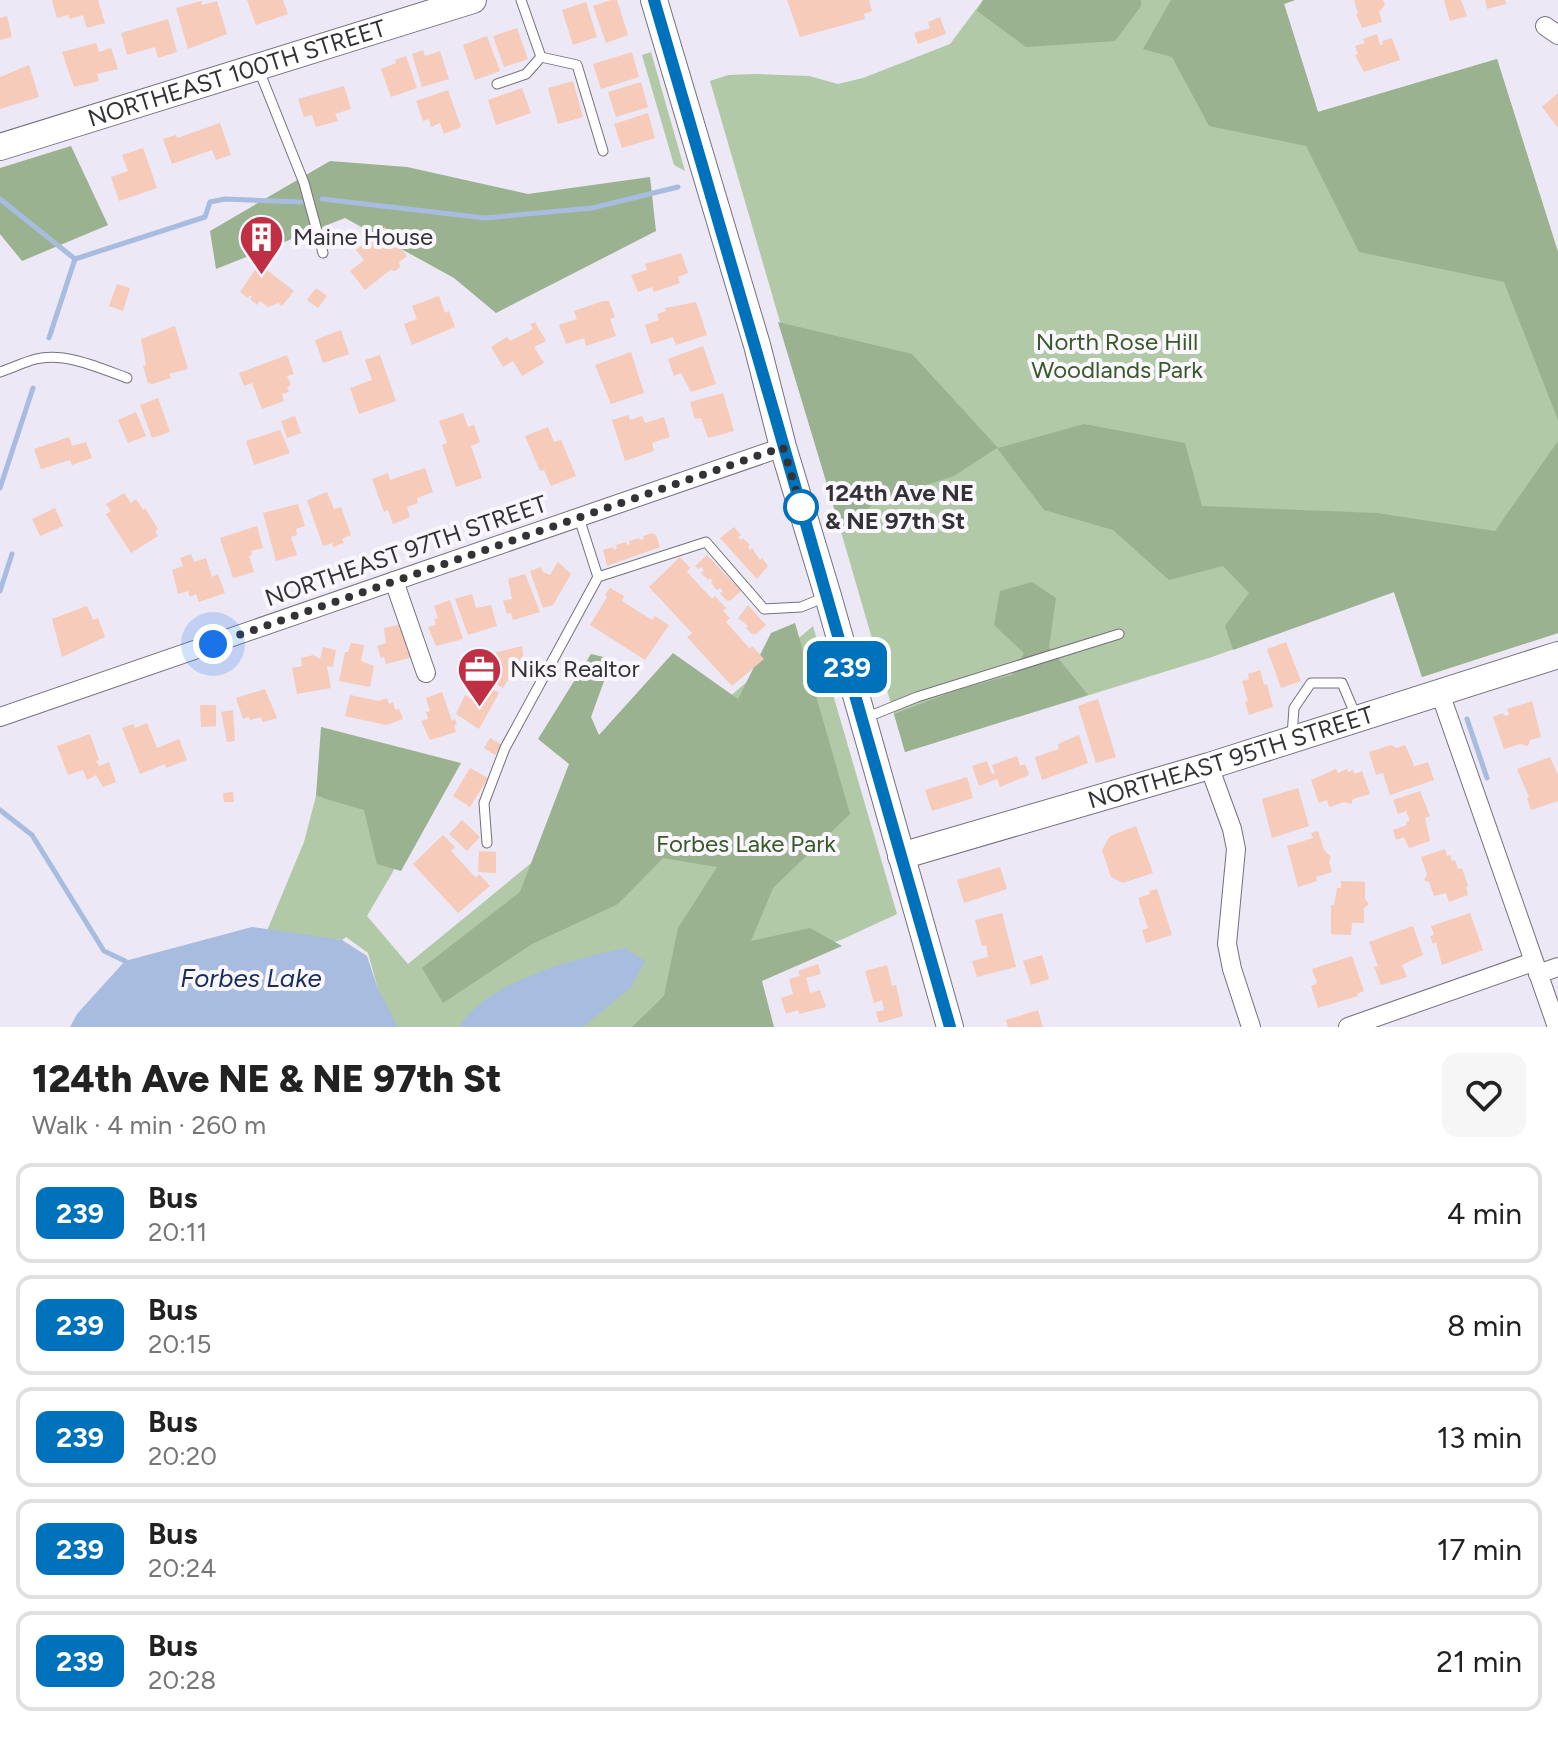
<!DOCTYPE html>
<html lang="en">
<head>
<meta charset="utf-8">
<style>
  body { margin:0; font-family:Figtree,sans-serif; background:#f6f6f6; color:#222; height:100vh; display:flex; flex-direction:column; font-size:30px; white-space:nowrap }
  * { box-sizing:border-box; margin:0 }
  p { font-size:26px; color:#767676 }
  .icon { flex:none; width:44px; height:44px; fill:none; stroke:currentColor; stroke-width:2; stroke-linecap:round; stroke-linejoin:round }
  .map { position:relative; height:1027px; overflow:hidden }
  .sheet { display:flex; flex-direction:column; background:#fff; flex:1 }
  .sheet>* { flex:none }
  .badge { padding:0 16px; border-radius:12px; font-size:28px; line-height:52px }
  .you { position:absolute; width:40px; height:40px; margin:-20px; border:6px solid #fff; border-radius:50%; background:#1a73e8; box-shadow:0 0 0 12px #1a73e833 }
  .map>.badge { position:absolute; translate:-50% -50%; box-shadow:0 0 0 4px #fff }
  .round { display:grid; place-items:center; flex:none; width:84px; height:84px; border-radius:16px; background:#f6f6f6 }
  .overview { display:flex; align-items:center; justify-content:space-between; height:136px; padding:0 32px }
  h1 { font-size:38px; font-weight:800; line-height:60px }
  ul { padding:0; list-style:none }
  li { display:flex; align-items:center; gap:24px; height:100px; margin:0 16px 12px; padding:0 16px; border:4px solid #e0e0e0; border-radius:16px }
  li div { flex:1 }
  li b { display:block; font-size:30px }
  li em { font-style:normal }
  li .badge { min-width:88px; font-weight:700; text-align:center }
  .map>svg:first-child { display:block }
  .green { fill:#b1c9a6 }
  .forest { fill:#9ab28f }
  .water { fill:#a7bcdf }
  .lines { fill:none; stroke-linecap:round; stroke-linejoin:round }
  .stream { stroke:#a7bcdf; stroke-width:5 }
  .building { fill:#f6cbb9 }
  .lane-casing { stroke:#75717d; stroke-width:11 }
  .street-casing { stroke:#75717d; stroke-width:20 }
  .secondary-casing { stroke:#75717d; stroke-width:28 }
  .lane { stroke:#fff; stroke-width:9 }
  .street { stroke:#fff; stroke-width:18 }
  .secondary { stroke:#fff; stroke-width:26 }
  .line-casing { stroke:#fff; stroke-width:18 }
  .line { stroke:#0072bc; stroke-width:12 }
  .walk { stroke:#343237; stroke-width:8; stroke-dasharray:0 14.4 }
  .stop-dot { fill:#fff; stroke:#0072bc; stroke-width:4 }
  .labels { text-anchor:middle; stroke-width:8; stroke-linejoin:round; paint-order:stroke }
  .street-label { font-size:24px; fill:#343237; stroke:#f9f6fe }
  .poi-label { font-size:24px; fill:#343237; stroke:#f9f6fe; text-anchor:start }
  .park-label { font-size:24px; fill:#395a28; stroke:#f9f6fe }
  .stop-label { font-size:24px; font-weight:bold; fill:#343237; stroke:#f9f6fe; text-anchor:start }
  .water-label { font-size:26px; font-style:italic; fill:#162e5b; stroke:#f9f6fe }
</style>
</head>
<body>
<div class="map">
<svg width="1558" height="1027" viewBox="0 0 1558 1027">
  <rect width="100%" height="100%" fill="#ece8f5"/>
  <g class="green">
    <polygon points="983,0 1295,0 1284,4 1318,112 1497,59 1558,252 1558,633 1422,677 1394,592 1209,658 905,752 710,81 728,75 756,74 809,76 838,84 863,78 950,44"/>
    <polygon points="651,52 685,171 674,165 642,55"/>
    <polygon points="813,626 897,914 843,939 745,975 755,1027 395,1027 378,989 368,953 346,937 342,940 325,938 264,938 304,842 316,796 322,798 453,769 367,916 408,964 574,828"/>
  </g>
  <g class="forest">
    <polygon points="983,0 1141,0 1141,6 1115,41 1026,47 977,11"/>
    <polygon points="1171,0 1295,0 1284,4 1318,112 1497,59 1558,252 1558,420 1504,282 1359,252 1306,146 1209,126 1172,57 1143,49"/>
    <polygon points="71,146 108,225 22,261 0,234 0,168"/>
    <polygon points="330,161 407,167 528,194 650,177 656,231 496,313 454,278 345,218 216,269 210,231"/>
    <polygon points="778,322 912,354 998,448 1084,424 1185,443 1202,506 1377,513 1495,531 1558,441 1558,633 1422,677 1394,592 1233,650 1225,626 1249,593 1223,566 1169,580 1113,530 1044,510 997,448 954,476 877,501 841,531"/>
    <polygon points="1032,582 1056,598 1049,647 1088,695 905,752 894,714 957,690 1012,675 1024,653 994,625 1000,591"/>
    <polygon points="795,623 850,814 773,888 751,941 810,928 842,946 762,981 774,1027 632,1027 664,996 678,928 717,867 663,858 618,904 532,944 443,1003 422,968 520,892 569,764 538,739 591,654 612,659 591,717 599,735 673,653 738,699 771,633"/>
    <polygon points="321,727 461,763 401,871 377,864 364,810 316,796"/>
  </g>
  <g class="water">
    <polygon points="252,927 342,940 367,956 378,989 398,1027 70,1027 77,1014 125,961"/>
    <path d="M 625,948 L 645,961 L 631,987 L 583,1027 L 459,1027 C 485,982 576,958 625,948 Z"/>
  </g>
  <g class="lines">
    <g class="stream">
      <polyline points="0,199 75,259 49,338"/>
      <polyline points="322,199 485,218 592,208 678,187"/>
      <polyline points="75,259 205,217 210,202 225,199 301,202"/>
      <polyline points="0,488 33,388"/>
      <polyline points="0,591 12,554"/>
      <polyline points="1467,719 1487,778"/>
      <polyline points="0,810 32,835 104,951 125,961"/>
    </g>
  </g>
  <g class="building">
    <polygon points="52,0 98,0 105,23 87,28 83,15 70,19 68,15 57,18"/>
    <polygon points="247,0 283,0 288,14 256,25"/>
    <polygon points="611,0 617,0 628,35 606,43 593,6"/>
    <polygon points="787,0 869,0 872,11 864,14 865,19 800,37"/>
    <polygon points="1354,0 1383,0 1385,5 1379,12 1382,22 1362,28 1356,14 1358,13"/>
    <polygon points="1444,0 1461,0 1467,16 1450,21"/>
    <polygon points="1485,0 1505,0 1506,4 1487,9"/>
    <polygon points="201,1 202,5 217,1 227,34 188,49 176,8"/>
    <polygon points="586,2 597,37 573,45 562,10"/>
    <polygon points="7,16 12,37 0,40 0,18"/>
    <polygon points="940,17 946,34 918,44 914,33 930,28 928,22"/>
    <polygon points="168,19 177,52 158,58 155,47 127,55 121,33"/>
    <polygon points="517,28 528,59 504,67 493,36"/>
    <polygon points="1377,34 1380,45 1383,44 1382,41 1392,38 1400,60 1364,72 1355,55 1358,54 1355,46 1365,43 1363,39"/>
    <polygon points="487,36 500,71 475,80 463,45"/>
    <polygon points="96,43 99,52 111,48 118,69 97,74 99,81 74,87 62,52"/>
    <polygon points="423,50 425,56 440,51 449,79 422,87 412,54"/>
    <polygon points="632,52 639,77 601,89 593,64"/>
    <polygon points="406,56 417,88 391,97 381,69 396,63 395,60"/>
    <polygon points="29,65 39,97 0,109 0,77"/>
    <polygon points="573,81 583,117 558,124 548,88"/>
    <polygon points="641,82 648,107 616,117 608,92"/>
    <polygon points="344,86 351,109 335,114 338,121 316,127 312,115 304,117 298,99"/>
    <polygon points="522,88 531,113 496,125 488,100"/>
    <polygon points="448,90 461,127 444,134 440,123 431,127 429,119 423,121 416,101"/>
    <polygon points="1558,93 1558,128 1542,107"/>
    <polygon points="648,113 655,138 622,148 614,124"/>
    <polygon points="220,123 231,155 216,160 212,150 172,164 163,139 176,135 177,138"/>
    <polygon points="143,148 157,188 119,201 111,177 128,171 122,155"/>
    <polygon points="385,227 407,256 399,262 400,267 395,271 390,270 365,290 350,271 364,260 356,250"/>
    <polygon points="681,253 688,273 678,277 680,283 654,292 652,287 638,292 631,275 647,270 645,264"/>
    <polygon points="259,264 294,291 282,306 278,303 268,307 260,301 257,305 250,299 252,297 250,295 248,298 240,292"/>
    <polygon points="117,284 130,288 123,311 109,306"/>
    <polygon points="316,288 327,296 318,308 307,300"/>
    <polygon points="439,296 445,313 449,311 455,327 412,345 404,324 417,319 412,306"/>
    <polygon points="603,301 609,301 615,317 610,319 616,336 586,346 584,338 566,344 559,325 577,319 574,311"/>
    <polygon points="696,302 707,335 676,345 673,337 651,344 645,325 659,320 657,314 666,311 665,308"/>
    <polygon points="535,322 546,341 534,347 544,363 522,376 513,361 503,367 491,347 507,337 510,341 526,333 533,329 530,324"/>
    <polygon points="175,326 188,369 169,374 171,378 152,384 148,383 143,366 146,365 141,339"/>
    <polygon points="341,330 349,354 323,363 315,340"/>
    <polygon points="703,346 716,384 691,392 681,373 674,376 668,359"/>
    <polygon points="631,352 644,393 611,404 595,365"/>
    <polygon points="287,355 294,374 287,376 291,385 287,387 289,392 282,394 284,401 262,409 252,383 244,386 239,373"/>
    <polygon points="380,355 396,401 359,414 350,388 372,380 365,360"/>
    <polygon points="723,393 734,431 708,438 701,418 695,419 690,402"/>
    <polygon points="158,398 170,432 152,438 140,405"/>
    <polygon points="136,412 146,436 128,443 118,420"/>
    <polygon points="463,413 468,427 474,425 480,442 471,446 482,478 456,487 442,445 447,443 439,421"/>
    <polygon points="628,415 630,420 642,416 645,423 664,417 670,437 652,443 654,451 625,461 612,420"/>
    <polygon points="295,416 301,433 287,438 281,421"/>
    <polygon points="548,427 554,442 561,440 576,476 551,486 544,470 540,471 525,436"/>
    <polygon points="280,430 290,453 254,465 246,441"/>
    <polygon points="69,437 72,446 86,442 92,458 72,465 70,460 41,469 34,449"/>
    <polygon points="425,468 433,492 417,498 418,503 407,507 410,517 393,524 388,510 384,512 372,479 388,473 390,480"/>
    <polygon points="327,492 334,509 341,507 351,535 342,539 344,543 333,547 332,543 323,546 307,500"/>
    <polygon points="124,493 131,503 136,499 143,510 145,508 158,529 155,531 158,536 131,553 106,514 111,511 106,504"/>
    <polygon points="298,504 305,526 296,529 297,535 291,537 297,555 276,561 263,513"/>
    <polygon points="55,508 63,526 40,536 32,519"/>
    <polygon points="257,526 263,548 251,551 252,555 249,556 254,572 233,578 220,538"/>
    <polygon points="734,527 741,535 738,537 741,540 743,538 750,545 748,547 750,550 752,548 760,560 762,558 768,566 757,579 720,538"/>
    <polygon points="652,533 656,535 660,547 607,566 603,550 613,547 614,550 617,548 616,545 626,542 627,545 630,544 629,541 639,538 640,540 644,539 643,536"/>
    <polygon points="191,554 194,562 206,558 212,577 218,574 225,593 199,602 196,594 190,597 188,591 178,594 172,570 183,566 180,558"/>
    <polygon points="707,555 741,591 731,600 727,601 720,593 723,591 720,588 717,590 711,583 713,581 710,578 708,580 701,573 704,570 701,567 698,569 695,566"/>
    <polygon points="680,557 690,568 687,572 712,599 715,596 726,608 723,611 730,618 726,622 750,649 752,646 764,659 732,686 687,637 692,633 649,587"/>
    <polygon points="558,562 571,574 553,605 543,608 530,571 541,567 543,572 550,575"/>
    <polygon points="525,574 540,612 513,620 511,613 507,614 503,601 512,599 508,579"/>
    <polygon points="610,588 624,596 622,601 652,620 655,616 669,625 645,660 590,625 607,597 605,595"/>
    <polygon points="472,594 476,608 491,605 497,626 468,635 455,599"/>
    <polygon points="450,600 463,639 436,646 428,627 436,625 434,619 438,618 434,606"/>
    <polygon points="748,605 766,625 756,634 752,634 746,628 748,626 738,618"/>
    <polygon points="87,606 93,620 98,618 105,637 62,657 52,619"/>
    <polygon points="402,624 413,657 386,664 384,657 381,658 377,646 386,643 384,628"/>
    <polygon points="1286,642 1301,681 1281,688 1267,649"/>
    <polygon points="351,643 364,645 361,661 374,666 370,687 339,681 345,652 348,652"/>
    <polygon points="522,646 523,656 503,688 488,679 495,668 485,661 489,654"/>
    <polygon points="323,647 336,650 333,667 327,666 331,688 297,694 292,668 302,666 301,658 313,655 320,659"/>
    <polygon points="1260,670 1264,685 1267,684 1273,707 1249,715 1245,702 1248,701 1242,681 1249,679 1248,674"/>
    <polygon points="485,685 499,693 479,729 456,714 465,695 472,699 475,694 478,696"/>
    <polygon points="265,689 277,718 263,722 261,717 250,720 249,717 243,719 236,698"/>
    <polygon points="442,692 452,721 455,719 457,724 454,725 456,732 430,740 421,721 428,719 426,712 430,711 426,698"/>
    <polygon points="350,695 378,701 387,698 389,704 393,702 395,710 399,709 403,719 386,725 345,716"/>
    <polygon points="1098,699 1116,757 1096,763 1078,706"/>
    <polygon points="1532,701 1541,737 1530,740 1528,746 1520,744 1504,749 1493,717 1503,713 1504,716 1509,715 1507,709"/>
    <polygon points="200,705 216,705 216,726 201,727"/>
    <polygon points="233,710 235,741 227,742 221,712"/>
    <polygon points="147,723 157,748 179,739 187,760 166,768 165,764 140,774 122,728 133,724 135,728"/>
    <polygon points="90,734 99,760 96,761 99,766 109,762 116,782 103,787 96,775 87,780 83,770 68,775 57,746"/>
    <polygon points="1079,735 1088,763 1042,780 1035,757 1059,749 1058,744"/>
    <polygon points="490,738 502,745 495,755 484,748"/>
    <polygon points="1391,745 1396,748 1405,745 1414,765 1412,767 1428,762 1434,780 1390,795 1383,773 1376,775 1369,752"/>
    <polygon points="1017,756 1020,766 1025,764 1029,775 1000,787 997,779 979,786 972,766 987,761 992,774 995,773 992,765"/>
    <polygon points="1550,757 1558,775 1558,801 1531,810 1527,798 1529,797 1517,769"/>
    <polygon points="470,768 488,778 470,807 453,796"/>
    <polygon points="1336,769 1338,773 1347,769 1348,772 1353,770 1355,774 1362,771 1370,794 1353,799 1351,804 1345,802 1329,807 1327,800 1319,803 1311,780"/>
    <polygon points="967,777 973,798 932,811 925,790"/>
    <polygon points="1298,788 1309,826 1272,838 1262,799"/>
    <polygon points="1420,791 1430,816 1425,818 1430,841 1409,848 1404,837 1396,840 1393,830 1407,825 1406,822 1410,821 1406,811 1398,814 1393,800"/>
    <polygon points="233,792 234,802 224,802 223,793"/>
    <polygon points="462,820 480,837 467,851 449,834"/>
    <polygon points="1136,826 1153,873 1123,883 1111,877 1102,850 1110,836"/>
    <polygon points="1318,831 1324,850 1331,857 1329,862 1332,872 1316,877 1317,881 1298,887 1287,846 1313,838 1311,833"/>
    <polygon points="443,835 455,847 451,851 476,878 479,874 490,886 458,913 413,864"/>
    <polygon points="1445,849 1447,856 1450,855 1452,861 1455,860 1458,869 1462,868 1468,886 1466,887 1468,895 1449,902 1446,893 1434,896 1429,882 1424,880 1427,874 1421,857"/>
    <polygon points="479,851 496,852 496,873 478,872"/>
    <polygon points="1000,867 1007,889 964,903 957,880"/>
    <polygon points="1341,881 1365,882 1365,899 1369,904 1364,908 1364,923 1352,923 1351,935 1331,934 1331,905 1334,905 1337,888 1341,888"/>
    <polygon points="1157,889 1172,935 1146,943 1142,930 1148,928 1138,898 1150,894 1149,891"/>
    <polygon points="1002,913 1016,967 977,977 972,961 988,957 986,945 982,946 975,920"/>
    <polygon points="1470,913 1483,950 1442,965 1436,942 1433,944 1430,936 1434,935 1431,926"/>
    <polygon points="1413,926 1423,955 1402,965 1407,977 1381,985 1374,967 1378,966 1369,942"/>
    <polygon points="1042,955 1049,979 1031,985 1023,961"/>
    <polygon points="1352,956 1364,991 1357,994 1358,996 1318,1008 1311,986 1317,983 1312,969"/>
    <polygon points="818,964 821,974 806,978 810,993 820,990 826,1007 799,1014 798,1010 786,1014 781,998 793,994 789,979 800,976 798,971"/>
    <polygon points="887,965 892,986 896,985 903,1016 879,1023 876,1012 884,1010 882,1000 874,1003 865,971"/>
    <polygon points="1038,1010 1043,1027 1008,1027 1006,1020"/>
  </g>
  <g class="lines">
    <defs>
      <g id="lane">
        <polyline points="521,0 541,57 577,65 603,151"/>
        <polyline points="258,68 304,183 323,253"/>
        <polyline points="497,84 526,74 541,57"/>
        <path d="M 0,372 C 12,368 24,362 36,359 C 65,352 100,368 127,378"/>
        <polyline points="579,518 598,577"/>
        <polyline points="865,718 917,697 1119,634"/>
        <polyline points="1292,736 1294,708 1311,683 1342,683 1356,716"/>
        <polyline points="487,843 484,803 505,748 598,577 706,542 764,609 801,607 828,596"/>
      </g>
      <g id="street">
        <polyline points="1545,26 1558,35"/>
        <polyline points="394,581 426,673"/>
        <polyline points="1440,693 1557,1027"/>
        <polyline points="0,717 783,447"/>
        <polyline points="1209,766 1232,829 1236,849 1227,944 1232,969 1251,1027"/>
        <polyline points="1538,974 1558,967"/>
        <polyline points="1348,1027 1533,962"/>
      </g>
      <g id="secondary">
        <polyline points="654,0 757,345 783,447 828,596 950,1027"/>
        <path id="s1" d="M 0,147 L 473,0"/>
        <path id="s2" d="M 901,856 L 1209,766 L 1558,655"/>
      </g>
    </defs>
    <use href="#lane" class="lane-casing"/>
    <use href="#street" class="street-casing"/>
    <use href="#secondary" class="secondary-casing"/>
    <use href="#lane" class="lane"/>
    <use href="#street" class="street"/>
    <use href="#secondary" class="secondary"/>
  </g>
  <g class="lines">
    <defs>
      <path id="line" d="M 654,0 C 754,342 853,684 950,1027"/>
    </defs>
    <use href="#line" class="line-casing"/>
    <use href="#line" class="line"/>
    <polyline class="walk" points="213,644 783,447 802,510 801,507"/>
  </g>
  <defs>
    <symbol id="building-pin" viewBox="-11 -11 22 30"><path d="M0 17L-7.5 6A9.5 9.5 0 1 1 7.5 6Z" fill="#c02f43" stroke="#f9f6fe"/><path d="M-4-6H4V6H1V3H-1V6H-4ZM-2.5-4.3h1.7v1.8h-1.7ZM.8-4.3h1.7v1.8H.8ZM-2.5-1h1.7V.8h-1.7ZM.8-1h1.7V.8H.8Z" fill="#fff"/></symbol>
    <symbol id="office-pin" viewBox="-11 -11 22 30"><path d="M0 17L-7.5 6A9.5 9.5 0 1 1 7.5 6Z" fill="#c02f43" stroke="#f9f6fe"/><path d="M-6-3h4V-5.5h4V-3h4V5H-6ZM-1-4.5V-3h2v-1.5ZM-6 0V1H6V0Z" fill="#fff"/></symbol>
  </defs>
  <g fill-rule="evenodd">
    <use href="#building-pin" x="236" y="212" width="51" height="69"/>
    <use href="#office-pin" x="454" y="644" width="51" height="69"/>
  </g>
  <circle class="stop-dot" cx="801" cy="507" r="16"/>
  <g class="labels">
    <g class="street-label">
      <text dy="8" stroke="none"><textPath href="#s1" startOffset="248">NORTHEAST 100TH STREET</textPath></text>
      <text transform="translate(406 551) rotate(-19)" y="8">NORTHEAST 97TH STREET</text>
      <text dy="8" stroke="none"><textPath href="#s2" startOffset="344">NORTHEAST 95TH STREET</textPath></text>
    </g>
    <g class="poi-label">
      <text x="293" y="245">Maine House</text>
      <text x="510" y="677">Niks Realtor</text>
    </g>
    <g class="park-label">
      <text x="1117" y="350">North Rose Hill<tspan x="1117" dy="28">Woodlands Park</tspan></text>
      <text x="746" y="852">Forbes Lake Park</text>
    </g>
    <g class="stop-label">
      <text x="825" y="501">124th Ave NE<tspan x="825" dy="28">&amp; NE 97th St</tspan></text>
    </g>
    <g class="water-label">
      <text x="251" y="987">Forbes Lake</text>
    </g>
  </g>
</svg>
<div class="you" style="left:213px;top:644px"></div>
<b class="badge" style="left:847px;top:667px;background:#0072bc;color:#fff">239</b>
</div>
<section class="sheet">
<div class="overview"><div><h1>124th Ave NE &amp; NE 97th St</h1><p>Walk · 4 min · 260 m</p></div><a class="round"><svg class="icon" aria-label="heart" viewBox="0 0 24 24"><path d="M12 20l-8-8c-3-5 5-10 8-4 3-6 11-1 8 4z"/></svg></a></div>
<ul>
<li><span class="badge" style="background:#0072bc;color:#fff">239</span><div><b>Bus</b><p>20:11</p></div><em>4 min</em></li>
<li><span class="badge" style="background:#0072bc;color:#fff">239</span><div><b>Bus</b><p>20:15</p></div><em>8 min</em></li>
<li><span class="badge" style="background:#0072bc;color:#fff">239</span><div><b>Bus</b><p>20:20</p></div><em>13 min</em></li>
<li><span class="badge" style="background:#0072bc;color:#fff">239</span><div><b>Bus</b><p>20:24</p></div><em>17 min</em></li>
<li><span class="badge" style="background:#0072bc;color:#fff">239</span><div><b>Bus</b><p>20:28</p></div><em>21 min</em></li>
</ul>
</section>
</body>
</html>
